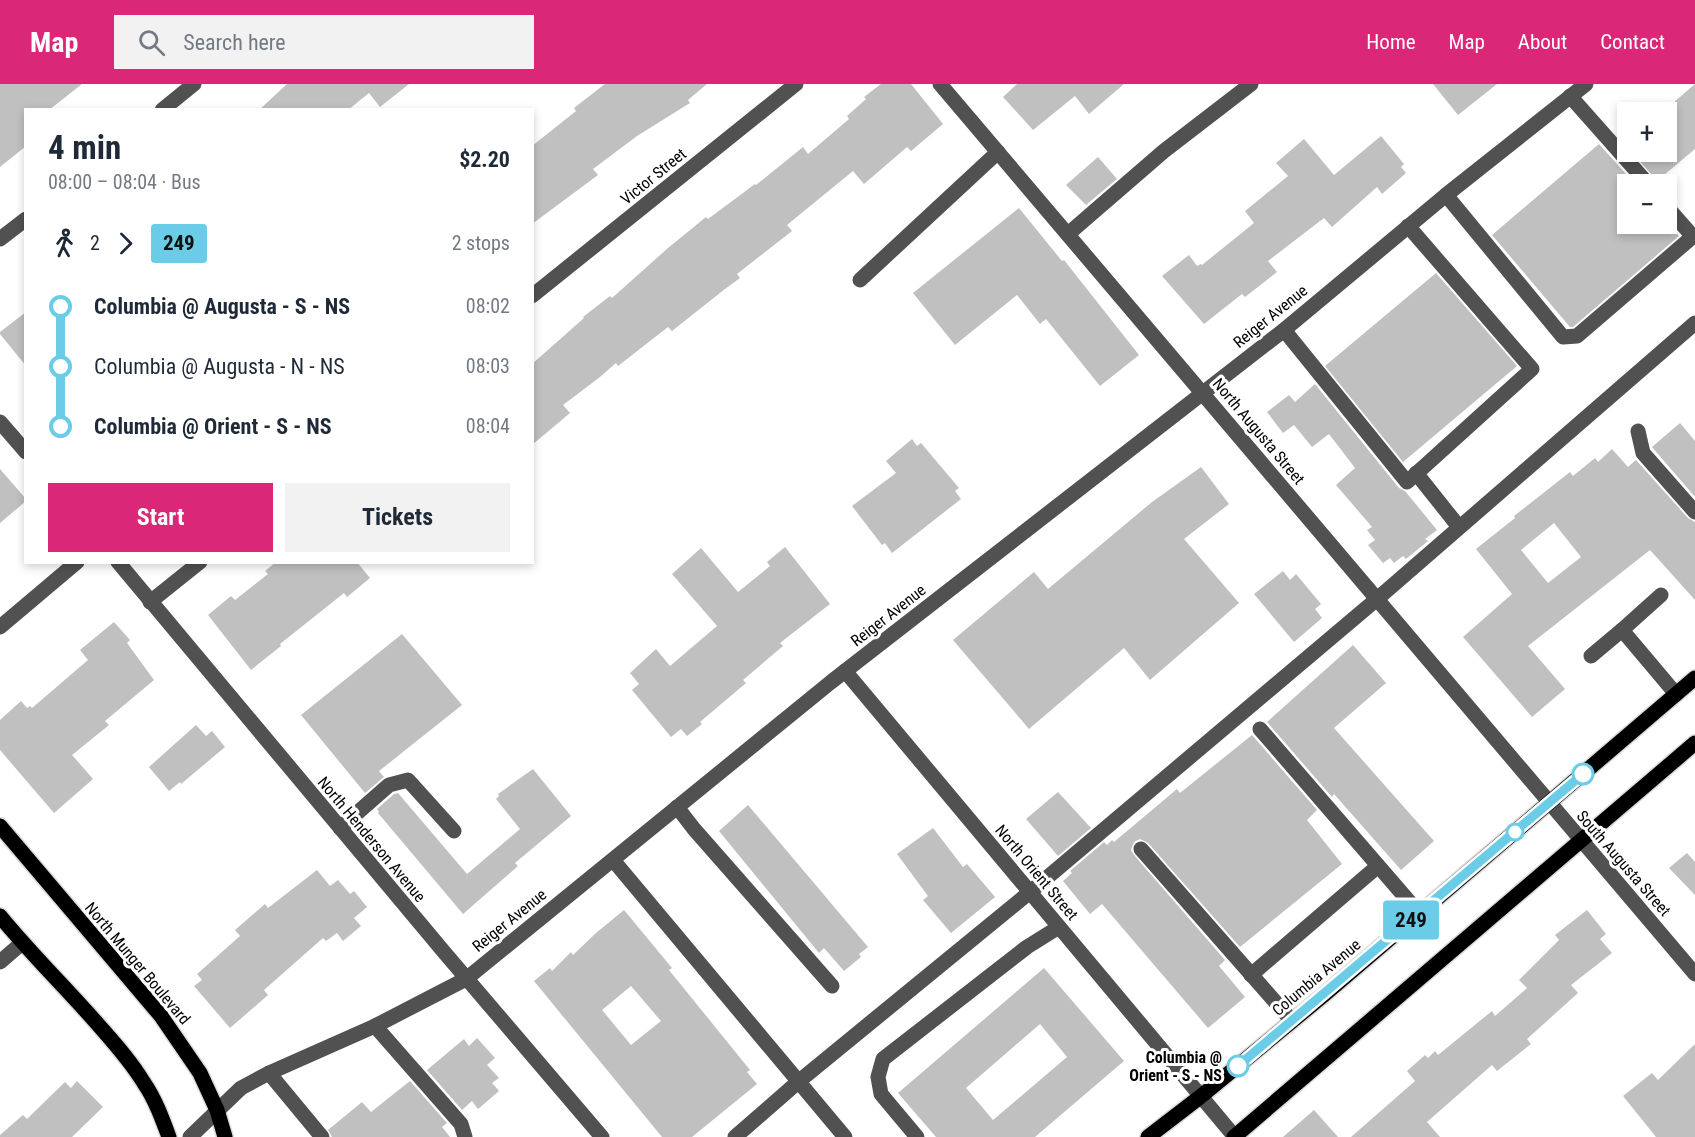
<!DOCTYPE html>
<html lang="en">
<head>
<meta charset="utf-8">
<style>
  body { margin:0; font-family:"Roboto Condensed",sans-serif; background:#f2f2f3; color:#1f2937; height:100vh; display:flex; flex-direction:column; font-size:22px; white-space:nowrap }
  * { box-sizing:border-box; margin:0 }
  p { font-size:20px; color:#747a83 }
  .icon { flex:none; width:33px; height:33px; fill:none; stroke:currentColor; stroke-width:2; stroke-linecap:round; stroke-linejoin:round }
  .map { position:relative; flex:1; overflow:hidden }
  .sheet { position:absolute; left:24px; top:24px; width:510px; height:456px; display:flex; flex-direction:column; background:#fff; border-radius:0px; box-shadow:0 3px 9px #0003 }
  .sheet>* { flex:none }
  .badge { padding:0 12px; border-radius:4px; font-size:21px; line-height:39px }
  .controls { position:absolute; left:1617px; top:18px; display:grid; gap:12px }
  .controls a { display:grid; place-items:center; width:60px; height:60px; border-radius:0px; background:#fff; box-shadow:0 3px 9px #0003; font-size:30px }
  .map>.badge { position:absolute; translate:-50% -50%; box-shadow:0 0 0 3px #fff }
  .legs { display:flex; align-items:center; gap:9px; height:66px; padding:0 24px; font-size:20px }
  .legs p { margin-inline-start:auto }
  .headline { display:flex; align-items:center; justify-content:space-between; height:102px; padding:0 24px }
  h1 { font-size:33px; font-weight:700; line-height:45px }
  .cta { display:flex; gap:12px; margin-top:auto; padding:12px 24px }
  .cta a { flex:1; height:69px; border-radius:0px; background:#db2777; color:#fff; font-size:24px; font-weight:700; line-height:69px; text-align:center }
  .cta a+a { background:#f2f2f3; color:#1f2937 }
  ul { padding:0 24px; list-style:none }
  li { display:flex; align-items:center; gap:21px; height:60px; font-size:22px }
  li i { display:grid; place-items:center; width:9px; height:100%; margin:0 8px; background:currentColor }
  li i::after { content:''; width:15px; height:15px; margin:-8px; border:4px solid; border-radius:50%; background:#fff }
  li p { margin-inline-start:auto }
  li:first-child i { background:linear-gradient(#0000 50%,currentColor 0) }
  li:last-child i { background:linear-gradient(currentColor 50%,#0000 0) }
  header { display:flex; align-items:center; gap:36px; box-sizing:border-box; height:84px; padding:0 30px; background:#db2777; color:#fff }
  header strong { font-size:28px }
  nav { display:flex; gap:33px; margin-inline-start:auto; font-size:21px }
  .search { width:420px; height:54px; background:#f2f2f3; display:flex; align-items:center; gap:15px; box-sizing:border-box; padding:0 21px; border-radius:0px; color:#747a83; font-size:22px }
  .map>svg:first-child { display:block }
  .building { fill:#c0c0c0; fill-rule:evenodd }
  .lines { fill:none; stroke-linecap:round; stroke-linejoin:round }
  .major-casing { stroke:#dbdbdb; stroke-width:18 }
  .minor { stroke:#515151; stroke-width:15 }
  .major { stroke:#000; stroke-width:15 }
  .line-1-casing { stroke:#fff; stroke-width:14 }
  .line-1 { stroke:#6bcce7; stroke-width:9 }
  .stop-1-dot { fill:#fff; stroke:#6bcce7; stroke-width:3 }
  .labels { text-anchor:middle; stroke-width:6; stroke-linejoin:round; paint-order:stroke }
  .street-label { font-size:16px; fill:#000; stroke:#fff }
  .stop-label { font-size:16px; font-weight:bold; fill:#000; stroke:#fff; text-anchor:end }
</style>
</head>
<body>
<header>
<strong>Map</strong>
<div class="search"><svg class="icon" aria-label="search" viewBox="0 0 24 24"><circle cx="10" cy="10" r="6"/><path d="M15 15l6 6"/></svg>Search here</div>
<nav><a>Home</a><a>Map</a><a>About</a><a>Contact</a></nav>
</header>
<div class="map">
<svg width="1695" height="1053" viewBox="0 0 1695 1053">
  <rect width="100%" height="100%" fill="#fff"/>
  <g class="building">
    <polygon points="0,0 82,0 49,26 26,26 26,62 0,83"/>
    <polygon points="287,0 409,0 380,23 369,9 348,26 259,26"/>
    <polygon points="605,0 707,0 688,16 690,19 637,52 593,85 598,91 532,140 532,62 576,27 574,24"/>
    <polygon points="881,0 911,0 943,40 911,67 907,63 864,100 853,87 787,141 792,147 737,190 740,194 725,205 672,247 668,243 618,282 616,279 600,293 563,321 570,329 532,361 532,280 584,234 583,233 610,212 612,214 668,164 706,133 708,135 755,100 756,101 803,63 808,70 849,35 847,32 866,15 864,13"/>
    <polygon points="1017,0 1124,0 1089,30 1075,12 1033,46 1003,13"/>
    <polygon points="1433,0 1497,0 1458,31"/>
    <polygon points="1695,0 1695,65 1657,97 1632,68 1666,68 1666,25"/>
    <polygon points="1381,52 1404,80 1401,83 1406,89 1382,110 1377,103 1332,143 1324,134 1268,177 1277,188 1245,213 1242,210 1204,240 1162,192 1189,171 1197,182 1201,180 1202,181 1254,139 1245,127 1288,92 1276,79 1304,55 1334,91"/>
    <polygon points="1599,60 1635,100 1628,100 1628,140 1668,140 1679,152 1573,243 1570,243 1492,151"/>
    <polygon points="1098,73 1117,95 1086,121 1066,101"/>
    <polygon points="1019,124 1062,177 1064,176 1139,271 1100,302 1046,235 1040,240 1017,211 955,261 913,209"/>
    <polygon points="1436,189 1517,282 1403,378 1325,282"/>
    <polygon points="26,228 26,282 0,250 0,248"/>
    <polygon points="1315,300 1399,404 1405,407 1437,446 1425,455 1428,457 1406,475 1403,472 1394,479 1390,474 1383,479 1368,461 1375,456 1367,446 1372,443 1336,401 1355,384 1329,350 1312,363 1294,341 1283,349 1267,328 1289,311 1295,318"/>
    <polygon points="1680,339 1695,357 1695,413 1652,363"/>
    <polygon points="912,355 917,362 921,359 959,404 955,407 961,415 892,469 885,459 882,461 852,422 896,389 886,377"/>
    <path d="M 1612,365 L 1628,383 L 1636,376 L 1688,434 L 1695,438 L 1695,516 L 1650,466 L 1528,562 L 1565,605 L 1532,633 L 1463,553 L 1512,510 L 1476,465 L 1515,434 L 1514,432 L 1570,388 L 1573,392 L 1595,374 L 1598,378 ZM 1554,439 L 1581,473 L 1548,499 L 1521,466 Z"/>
    <polygon points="1201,383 1229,420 1184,455 1239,519 1150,596 1124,564 1029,645 953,556 1034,488 1048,505 1152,418"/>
    <polygon points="0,385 26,415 26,417 0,439"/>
    <polygon points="785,463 830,520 780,559 783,562 743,596 746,599 700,638 702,640 687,652 681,645 671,653 632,606 639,600 630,589 656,565 670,582 717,542 672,490 701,464 738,508 770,482 767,478"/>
    <polygon points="276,478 357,478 370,494 347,513 344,509 280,560 281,562 251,586 208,531 231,512 235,516 268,490 265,487"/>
    <polygon points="1283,487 1290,496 1296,490 1321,520 1315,525 1322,534 1294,558 1254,510"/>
    <polygon points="114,538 130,556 127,559 154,596 105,637 109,641 72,671 93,695 54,729 0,666 0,636 21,617 27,624 30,622 32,624 88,576 80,566"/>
    <polygon points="402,550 462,621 379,687 384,693 365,709 301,631"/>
    <polygon points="1353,561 1386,599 1334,644 1434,757 1401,786 1334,710 1332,713 1267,638"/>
    <polygon points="196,641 206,652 212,647 225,663 181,700 180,698 169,707 149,683"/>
    <polygon points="1252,651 1317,726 1307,736 1342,780 1240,863 1148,759 1140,755 1134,758 1131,766 1134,771 1225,876 1219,882 1245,913 1208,944 1102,820 1090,830 1063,797 1072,789 1070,787 1104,758 1107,761 1112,756 1114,758 1177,705 1180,709"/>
    <polygon points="533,685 571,732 515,779 518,782 463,830 378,729 379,728 377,725 394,710 398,709 467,790 520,745 496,715 499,712 498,710"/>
    <polygon points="1058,708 1091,744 1058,772 1026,735"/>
    <polygon points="748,721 868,863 859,870 861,873 844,887 824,864 819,869 719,747"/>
    <polygon points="933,744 963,783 967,780 995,813 951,849 923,816 928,812 897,770"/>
    <polygon points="1687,769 1695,778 1695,811 1669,784"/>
    <polygon points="317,786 330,802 338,796 350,810 354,807 367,823 354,834 361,842 343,857 337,849 326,857 323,854 264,906 268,911 230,944 194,902 202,896 197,890 240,852 235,846 265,820 268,824"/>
    <path d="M 624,826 L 672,884 L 669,886 L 750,986 L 747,988 L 757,1000 L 692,1053 L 662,1053 L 534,897 L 550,884 L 552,887 L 571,868 L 573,871 L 596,849 ZM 631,902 L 661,937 L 631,961 L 602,926 Z"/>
    <polygon points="1587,826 1606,850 1600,855 1612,869 1571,901 1578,909 1527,955 1531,960 1497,987 1492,981 1427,1038 1440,1053 1351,1053 1415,997 1407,987 1425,971 1428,974 1435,967 1438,971 1492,927 1495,932 1527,904 1519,896 1559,856 1555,851"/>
    <path d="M 1044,884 L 1124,977 L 1035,1053 L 936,1053 L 898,1009 ZM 1040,940 L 1067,973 L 993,1036 L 966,1004 Z"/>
    <polygon points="477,954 495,974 487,981 499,994 492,999 499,1007 478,1025 472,1017 462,1026 427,986 464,955 469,962"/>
    <polygon points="1695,960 1695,1053 1656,1053 1623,1012 1652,989 1658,996"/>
    <polygon points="77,997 103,1023 72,1053 0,1053 0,1051 23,1031 27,1035 65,998 71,1004"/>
    <polygon points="410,997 447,1039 442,1043 450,1053 332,1053 328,1046 362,1018 371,1028"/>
    <polygon points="1314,1026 1338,1053 1283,1053"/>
  </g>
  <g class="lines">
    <defs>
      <g id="major">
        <polyline points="0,742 161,932 200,989 217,1026 225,1053"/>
        <path d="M 0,832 C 32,871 68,906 102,945 C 117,962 132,979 144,999 C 155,1015 162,1034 169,1053"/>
        <polyline points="1148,1053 1200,1013 1325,910 1695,594"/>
        <polyline points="1234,1053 1695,659"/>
      </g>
    </defs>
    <use href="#major" class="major-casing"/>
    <g class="minor">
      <path d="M 940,0 C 1192,297 1443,594 1695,890"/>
      <polyline points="1570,12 1648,100"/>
      <polyline points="162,26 194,0"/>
      <polyline points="1446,111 1563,253 1577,252 1690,155 1689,148 1666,122"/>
      <polyline points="1068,150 1164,67 1251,0"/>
      <polyline points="0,155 26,135"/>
      <polyline points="860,196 998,68"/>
      <polyline points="532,212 796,0"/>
      <polyline points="1284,246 1407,398 1532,285 1408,142"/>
      <polyline points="0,338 26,368"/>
      <polyline points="1638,347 1643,369 1695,428"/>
      <polyline points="1416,389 1459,443"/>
      <polyline points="118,478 444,868 602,1053"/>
      <polyline points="150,518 200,478"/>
      <polyline points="0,543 77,478"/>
      <polyline points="1622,546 1661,511"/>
      <polyline points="1591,572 1622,546 1676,610"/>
      <polyline points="845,587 1235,1053"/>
      <polyline points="1260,645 1419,829"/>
      <polyline points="677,723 694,745 832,902"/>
      <polyline points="340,744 389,701 408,696 454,747"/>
      <polyline points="1141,765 1292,937"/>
      <polyline points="613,776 845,1053"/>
      <polyline points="0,878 22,859"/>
      <polyline points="1251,891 1378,782"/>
      <polyline points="375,942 461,1040 465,1053"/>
      <polyline points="269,989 322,1053"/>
      <polyline points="190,1053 241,1004 269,989 375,942 466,895 831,598 1284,246 1446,111 1586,0"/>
      <polyline points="735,1053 798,998 1030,808 1377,515 1695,239"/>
      <polyline points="917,1053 881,1010 878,993 883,975 1027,863 1059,843"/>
    </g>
    <use href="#major" class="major"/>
  </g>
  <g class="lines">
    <defs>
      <polyline id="line-1" points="1238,982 1583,690"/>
    </defs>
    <use href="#line-1" class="line-1-casing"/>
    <use href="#line-1" class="line-1"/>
  </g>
  <g class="stop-1-dot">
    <circle cx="1583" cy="690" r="10"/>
    <circle cx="1515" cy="748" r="8"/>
    <circle cx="1238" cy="982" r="10"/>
  </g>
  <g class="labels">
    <g class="street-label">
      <text transform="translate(653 92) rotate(-39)" y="6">Victor Street</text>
      <text transform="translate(1270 232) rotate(-39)" y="6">Reiger Avenue</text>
      <text transform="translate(1259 347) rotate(50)" y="6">North Augusta Street</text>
      <text transform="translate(888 531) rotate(-38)" y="6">Reiger Avenue</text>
      <text transform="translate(372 755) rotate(50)" y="6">North Henderson Avenue</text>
      <text transform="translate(1624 779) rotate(49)" y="6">South Augusta Street</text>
      <text transform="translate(1037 788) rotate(50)" y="6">North Orient Street</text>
      <text transform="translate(509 836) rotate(-39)" y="6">Reiger Avenue</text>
      <text transform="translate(138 879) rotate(50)" y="6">North Munger Boulevard</text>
      <text transform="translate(1316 893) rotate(-40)" y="6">Columbia Avenue</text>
    </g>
    <g class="stop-label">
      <text x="1222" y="979">Columbia @<tspan x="1222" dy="18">Orient - S - NS</tspan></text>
    </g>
  </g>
</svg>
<div class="controls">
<a>+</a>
<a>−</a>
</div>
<b class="badge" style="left:1411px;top:836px;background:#6bcce7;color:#111">249</b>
<section class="sheet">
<div class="headline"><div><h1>4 min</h1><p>08:00 – 08:04 · Bus</p></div><b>$2.20</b></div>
<div class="legs"><svg class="icon" aria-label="walk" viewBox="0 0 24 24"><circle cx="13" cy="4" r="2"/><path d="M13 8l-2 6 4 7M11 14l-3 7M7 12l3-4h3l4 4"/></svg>2<svg class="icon" aria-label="forward" viewBox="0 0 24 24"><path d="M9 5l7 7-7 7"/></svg><b class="badge" style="background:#6bcce7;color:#111">249</b><p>2 stops</p></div>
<ul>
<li><i style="color:#6bcce7"></i><b>Columbia @ Augusta - S - NS</b><p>08:02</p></li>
<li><i style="color:#6bcce7"></i><span>Columbia @ Augusta - N - NS</span><p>08:03</p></li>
<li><i style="color:#6bcce7"></i><b>Columbia @ Orient - S - NS</b><p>08:04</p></li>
</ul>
<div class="cta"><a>Start</a><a>Tickets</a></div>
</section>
</div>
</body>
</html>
